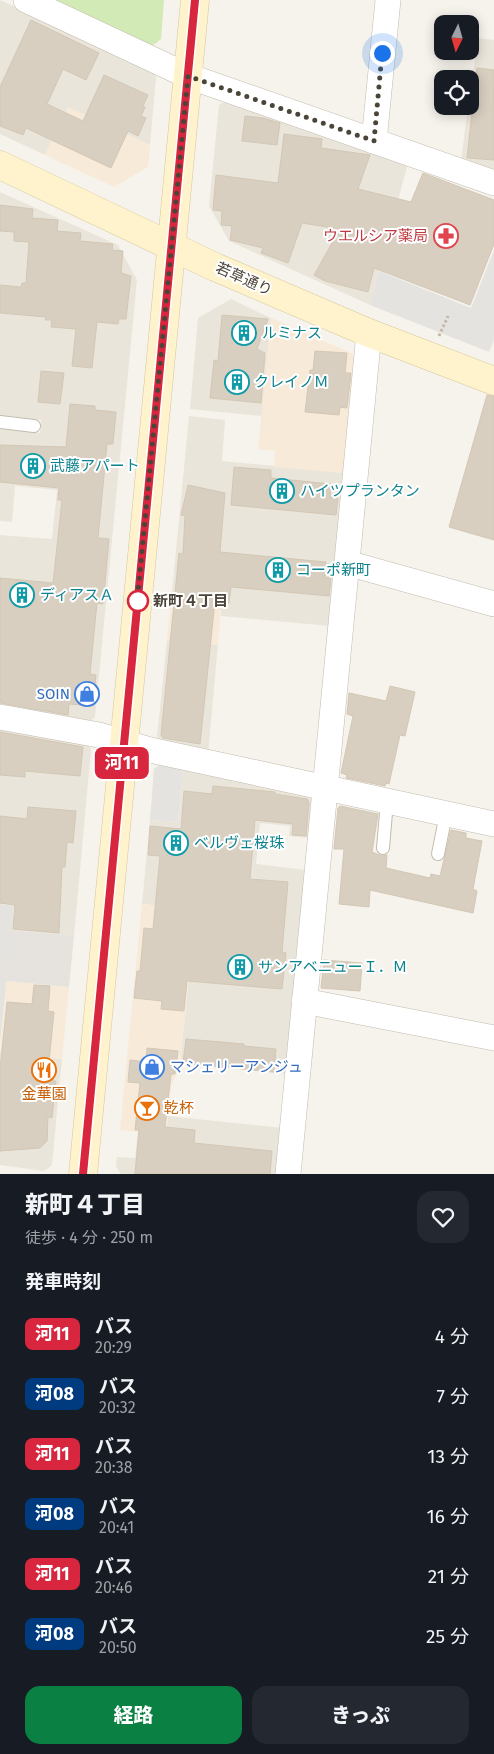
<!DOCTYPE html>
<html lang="ja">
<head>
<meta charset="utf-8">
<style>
  body { margin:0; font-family:"Fira Sans","Noto Sans JP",sans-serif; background:#242831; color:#f1f3f6; height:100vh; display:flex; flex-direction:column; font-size:19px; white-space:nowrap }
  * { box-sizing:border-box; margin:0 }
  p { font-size:16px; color:#9ea1a6 }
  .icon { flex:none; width:28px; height:28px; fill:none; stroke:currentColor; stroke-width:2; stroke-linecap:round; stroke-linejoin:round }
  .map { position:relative; height:1174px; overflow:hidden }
  .side { display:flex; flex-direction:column; background:#171b24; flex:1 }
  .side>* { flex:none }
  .badge { padding:0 10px; border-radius:8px; font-size:18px; line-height:32px }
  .needle { width:32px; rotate:185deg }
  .buttons { position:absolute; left:434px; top:15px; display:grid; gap:10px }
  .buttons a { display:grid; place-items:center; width:45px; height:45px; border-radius:10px; background:#171b24; box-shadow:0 2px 12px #0003; font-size:25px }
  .you { position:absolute; width:25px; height:25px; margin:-12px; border:4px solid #fff; border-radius:50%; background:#1a73e8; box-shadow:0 0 0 8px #1a73e833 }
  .map>.badge { position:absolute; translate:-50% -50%; box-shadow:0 0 0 2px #fff }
  h2 { padding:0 25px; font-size:19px; line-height:45px }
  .round { display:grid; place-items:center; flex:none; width:52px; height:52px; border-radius:15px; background:#242831 }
  .summary { display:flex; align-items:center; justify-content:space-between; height:85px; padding:0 25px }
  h1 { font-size:24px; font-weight:800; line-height:38px }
  .primary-button { display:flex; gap:10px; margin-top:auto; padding:10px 25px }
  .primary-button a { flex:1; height:58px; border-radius:15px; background:#0b8043; color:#fff; font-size:20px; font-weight:800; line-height:58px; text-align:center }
  .primary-button a+a { background:#242831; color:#f1f3f6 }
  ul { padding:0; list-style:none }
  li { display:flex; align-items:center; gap:15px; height:60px; padding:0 25px }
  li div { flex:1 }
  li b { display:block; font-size:19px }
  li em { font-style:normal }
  li .badge { min-width:55px; font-weight:700; text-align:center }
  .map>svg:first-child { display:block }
  .residential { fill:#eae5da }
  .commercial { fill:#f7ead8 }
  .industrial { fill:#e6e2dd }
  .green { fill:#d2eab5 }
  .parking { fill:#e5e3e0 }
  .building { fill:#d8cfc1; stroke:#d3c7b4 }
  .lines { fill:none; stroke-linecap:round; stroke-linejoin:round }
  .lane-casing { stroke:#c2bbae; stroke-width:14 }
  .street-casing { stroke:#c2bbae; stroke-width:26 }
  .secondary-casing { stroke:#d6c79b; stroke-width:29 }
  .path { stroke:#c4b79f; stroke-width:3; stroke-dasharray:2.5 2.5; stroke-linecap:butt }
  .lane { stroke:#fff; stroke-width:12 }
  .street { stroke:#fff; stroke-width:25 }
  .secondary { stroke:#fff3cd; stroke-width:28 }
  .line-casing { stroke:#fff; stroke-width:11 }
  .line { stroke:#d7263d; stroke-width:8 }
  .walk { stroke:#4b4439; stroke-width:5; stroke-dasharray:0 9 }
  .stop-dot { fill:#fff; stroke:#d7263d; stroke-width:2.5 }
  .labels { text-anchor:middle; stroke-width:4; stroke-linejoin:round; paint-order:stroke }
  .health-label { font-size:15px; fill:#be3a42; stroke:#fff; text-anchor:end }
  .street-label { font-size:15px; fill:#4b4439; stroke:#fff }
  .culture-label { font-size:15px; fill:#0d838f; stroke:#fff; text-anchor:start }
  .stop-label { font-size:15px; font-weight:bold; fill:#4b4439; stroke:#fff; text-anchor:start }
  .shop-label { font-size:15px; fill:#366cbe; stroke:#fff; text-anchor:end }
  .food-label { font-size:15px; fill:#c56008; stroke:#fff }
</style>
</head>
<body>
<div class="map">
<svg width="494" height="1174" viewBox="0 0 494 1174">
  <rect width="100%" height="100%" fill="#f6f3ec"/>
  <g class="residential">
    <polygon points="0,0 152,69 156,77 150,145 68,107 45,155 0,134"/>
    <polygon points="477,38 494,40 494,173 461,161 468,106 470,106"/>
    <polygon points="227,100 408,163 370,305 229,241 209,206 219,105"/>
    <polygon points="0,192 118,245 137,280 95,717 86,724 1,708 6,663 0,662 0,535 52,539 57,490 15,486 12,522 0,521 0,429 40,433 41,420 0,415"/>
    <polygon points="231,299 271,318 262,416 190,409 198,318"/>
    <polygon points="189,416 225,420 222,461 345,473 330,626 221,616 222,596 172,592"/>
    <polygon points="167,640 218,645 208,754 163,744 157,737"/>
    <polygon points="0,727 86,742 91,750 74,936 11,930 14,906 0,904"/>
    <polygon points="183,766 306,792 313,802 309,838 289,836 290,826 260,823 256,864 306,870 287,1074 180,1064 196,910 142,904 150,820 178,822"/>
    <polygon points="0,1053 62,1059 52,1165 44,1171 0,1165"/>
    <polygon points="168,1116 282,1128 278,1174 121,1174 116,1167 117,1157 135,1158 138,1132 166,1135"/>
  </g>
  <g class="commercial">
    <polygon points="68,107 150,145 148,167 114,187 45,155"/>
    <polygon points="271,318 351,353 356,360 345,473 274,467 275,451 258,449"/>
    <polygon points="172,592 222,596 218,645 167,640"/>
    <polygon points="142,904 196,909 180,1064 171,1087 166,1135 120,1130"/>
    <polygon points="6,981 69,987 62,1059 0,1053"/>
  </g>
  <polygon class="industrial" points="11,930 74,936 69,987 6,981"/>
  <polygon class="green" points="49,0 164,0 161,39 151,47"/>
  <g class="parking">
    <polygon points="494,250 494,340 489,352 370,305 379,271 471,308"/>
    <polygon points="163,762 183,766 178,822 150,820 154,769"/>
    <polygon points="0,904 14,906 0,1043"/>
  </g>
  <g class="building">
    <polygon points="31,20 99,53 86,80 63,69 47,104 83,121 104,75 148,95 143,106 145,107 141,116 146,118 138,136 128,131 111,168 26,128 23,135 0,126 0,87"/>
    <polygon points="477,68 494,70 494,160 467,158"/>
    <polygon points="245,116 263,118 280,123 277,145 242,141"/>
    <polygon points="284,134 322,139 321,148 370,155 358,189 411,202 423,173 494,200 494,244 470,305 374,268 368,292 325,281 314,275 340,229 302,223 288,263 261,253 263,248 230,240 232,226 221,225 222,211 213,210 216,175 278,183"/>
    <polygon points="0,205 33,209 32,218 58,220 57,231 81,233 80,241 113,244 112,250 123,251 121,273 131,276 126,319 119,319 118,324 97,322 92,368 72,366 76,329 51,327 52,320 45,320 46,317 0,313 0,285 21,287 22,283 26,283 29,242 14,241 14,232 0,231"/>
    <polygon points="222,315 268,319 257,349 265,353 261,403 210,398 214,360 218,361"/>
    <polygon points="315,351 347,353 345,373 351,373 347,408 340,407 339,415 305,412 310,370 313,370"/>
    <polygon points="41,371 64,373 60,404 38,402"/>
    <polygon points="487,395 494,396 494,540 449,527"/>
    <polygon points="70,404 95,406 95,410 116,412 113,444 107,444 98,538 109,539 103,604 97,603 90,674 96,675 93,706 69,704 68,715 0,703 0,578 53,583 62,500 58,500 59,488 0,482 0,445 66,447"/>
    <polygon points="234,467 271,470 271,478 331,484 330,497 338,498 336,515 231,505"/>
    <polygon points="188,485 225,493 220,552 326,562 325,577 331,578 329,596 231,587 229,603 215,601 200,744 163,738 161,735 179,553 183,554 185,516 181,515"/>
    <polygon points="390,686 415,692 405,736 400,735 389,784 386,783 385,786 346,778 347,775 341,773 353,716 347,714 349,693 386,701"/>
    <polygon points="0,732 83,747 80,776 25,771 25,777 0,775"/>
    <polygon points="213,786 275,792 275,794 307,799 309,802 306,836 292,835 293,824 255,820 250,879 288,882 282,952 286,953 282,989 187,981 184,1011 161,1009 162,1001 134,998 137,971 140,971 144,928 153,929 160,856 148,855 150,826 181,829 184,791 212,794"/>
    <polygon points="340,806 378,814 372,852 382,856 387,855 386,868 430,878 431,874 440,876 451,830 466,833 466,838 482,841 473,889 477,891 473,913 370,890 369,907 339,904 344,849 334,849 338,808"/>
    <polygon points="28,807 76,811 73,843 67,842 65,867 62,867 59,933 13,929 15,905 0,903 0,816 27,819"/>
    <polygon points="324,960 362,963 360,991 321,988"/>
    <polygon points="34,985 50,986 48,1011 54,1012 49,1062 55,1063 53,1081 56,1081 52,1118 48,1117 47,1141 40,1148 0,1151 0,1069 7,1002 32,1004"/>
    <polygon points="186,1039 244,1044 244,1046 276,1049 274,1072 183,1063"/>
    <polygon points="147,1048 178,1051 175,1074 171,1074 165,1127 195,1130 194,1143 272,1151 270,1174 135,1174 139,1130 135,1130 140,1083 128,1082 130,1060 146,1062"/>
  </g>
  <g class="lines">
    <defs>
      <g id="lane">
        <polyline points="0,422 34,426"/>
        <polyline points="383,848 387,801"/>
        <polyline points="438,854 446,814"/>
      </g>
      <g id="street">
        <polyline points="26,0 188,76 494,183"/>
        <polyline points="374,141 388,0"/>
        <polyline points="347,563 494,604"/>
        <polyline points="0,717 99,735 150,750 494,824"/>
        <polyline points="304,1001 494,1038"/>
        <polyline points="288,1174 369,333"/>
      </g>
      <g id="secondary">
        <polyline points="0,165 215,267 369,333 494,381"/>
        <polyline points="83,1174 195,0"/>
      </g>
    </defs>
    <use href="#lane" class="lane-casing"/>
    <use href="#street" class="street-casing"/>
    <use href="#secondary" class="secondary-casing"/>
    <polyline class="path" points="439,336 448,316"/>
    <use href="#lane" class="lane"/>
    <use href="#street" class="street"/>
    <use href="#secondary" class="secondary"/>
  </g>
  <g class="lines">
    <defs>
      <polyline id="line" points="83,1174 195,0"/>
    </defs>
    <use href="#line" class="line-casing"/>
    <use href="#line" class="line"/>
    <polyline class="walk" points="138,601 137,603 188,76 374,141 382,53"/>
  </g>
  <defs>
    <symbol id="pharmacy-ring" viewBox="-11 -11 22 22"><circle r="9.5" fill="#fff" stroke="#e0444e" stroke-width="1.5"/><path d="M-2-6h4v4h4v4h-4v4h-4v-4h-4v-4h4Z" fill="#e0444e"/></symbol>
    <symbol id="building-ring" viewBox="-11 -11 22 22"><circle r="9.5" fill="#fff" stroke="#0f9aa8" stroke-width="1.5"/><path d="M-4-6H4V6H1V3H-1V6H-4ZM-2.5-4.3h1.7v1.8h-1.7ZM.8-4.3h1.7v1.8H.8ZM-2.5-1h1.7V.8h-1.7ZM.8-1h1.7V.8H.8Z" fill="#0f9aa8"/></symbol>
    <symbol id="shop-ring" viewBox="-11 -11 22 22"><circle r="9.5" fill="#fff" stroke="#3f7fe0" stroke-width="1.5"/><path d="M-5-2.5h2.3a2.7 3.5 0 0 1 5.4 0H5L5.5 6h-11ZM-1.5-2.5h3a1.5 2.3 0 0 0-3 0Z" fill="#3f7fe0"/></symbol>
    <symbol id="restaurant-ring" viewBox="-11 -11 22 22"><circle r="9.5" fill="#fff" stroke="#e8710a" stroke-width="1.5"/><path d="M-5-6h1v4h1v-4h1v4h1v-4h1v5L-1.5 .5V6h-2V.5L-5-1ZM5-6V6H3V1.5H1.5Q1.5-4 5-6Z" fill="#e8710a"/></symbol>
    <symbol id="bar-ring" viewBox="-11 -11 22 22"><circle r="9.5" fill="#fff" stroke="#e8710a" stroke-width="1.5"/><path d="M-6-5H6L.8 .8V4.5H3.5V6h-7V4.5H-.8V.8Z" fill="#e8710a"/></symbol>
  </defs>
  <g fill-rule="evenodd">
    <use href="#pharmacy-ring" x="432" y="222" width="28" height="28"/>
    <use href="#building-ring" x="230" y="319" width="28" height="28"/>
    <use href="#building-ring" x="223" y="368" width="28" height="28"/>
    <use href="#building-ring" x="19" y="452" width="28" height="28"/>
    <use href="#building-ring" x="268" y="477" width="28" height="28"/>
    <use href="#building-ring" x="264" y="556" width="28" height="28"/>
    <use href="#building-ring" x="8" y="581" width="28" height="28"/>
    <use href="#shop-ring" x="73" y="680" width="28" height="28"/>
    <use href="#building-ring" x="162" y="829" width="28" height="28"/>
    <use href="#building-ring" x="226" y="953" width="28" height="28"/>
    <use href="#shop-ring" x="138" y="1053" width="28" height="28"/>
    <use href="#restaurant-ring" x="30" y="1056" width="28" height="28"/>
    <use href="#bar-ring" x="133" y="1094" width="28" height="28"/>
  </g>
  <circle class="stop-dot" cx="138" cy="601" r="10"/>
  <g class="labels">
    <g class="health-label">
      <text x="428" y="241">ウエルシア薬局</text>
    </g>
    <g class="street-label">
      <text transform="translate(244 279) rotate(24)" y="5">若草通り</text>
    </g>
    <g class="culture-label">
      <text x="262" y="338">ルミナス</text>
      <text x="254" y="387">クレイノＭ</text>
      <text x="50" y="471">武藤アパート</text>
      <text x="300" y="496">ハイツプランタン</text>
      <text x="296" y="575">コーポ新町</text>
      <text x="40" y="600">ディアスＡ</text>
      <text x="194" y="848">ベルヴェ桜珠</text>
      <text x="258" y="972">サンアベニューＩ．Ｍ</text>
    </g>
    <g class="stop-label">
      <text x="153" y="606">新町４丁目</text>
    </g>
    <g class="shop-label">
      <text x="70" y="699">SOIN</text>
      <text x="170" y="1072" text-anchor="start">マシェリーアンジュ</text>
    </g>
    <g class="food-label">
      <text x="44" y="1099">金華園</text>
      <text x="164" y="1113" text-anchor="start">乾杯</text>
    </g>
  </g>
</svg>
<div class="buttons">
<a><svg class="needle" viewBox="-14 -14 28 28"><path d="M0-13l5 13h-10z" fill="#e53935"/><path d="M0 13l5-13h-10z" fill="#9ea1a6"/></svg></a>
<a><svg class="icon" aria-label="locate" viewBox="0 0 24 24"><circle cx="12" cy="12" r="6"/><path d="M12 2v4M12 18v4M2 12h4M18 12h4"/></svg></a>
</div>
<div class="you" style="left:382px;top:53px"></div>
<b class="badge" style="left:122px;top:763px;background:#d7263d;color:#fff">河11</b>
</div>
<section class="side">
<div class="summary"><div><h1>新町４丁目</h1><p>徒歩 · 4 分 · 250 m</p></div><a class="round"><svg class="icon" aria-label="heart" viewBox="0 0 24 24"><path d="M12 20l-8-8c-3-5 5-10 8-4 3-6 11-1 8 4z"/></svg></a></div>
<h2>発車時刻</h2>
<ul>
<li><span class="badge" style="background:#d7263d;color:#fff">河11</span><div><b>バス</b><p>20:29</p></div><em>4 分</em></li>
<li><span class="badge" style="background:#003b80;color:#fff">河08</span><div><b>バス</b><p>20:32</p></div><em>7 分</em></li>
<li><span class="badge" style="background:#d7263d;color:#fff">河11</span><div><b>バス</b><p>20:38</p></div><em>13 分</em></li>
<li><span class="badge" style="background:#003b80;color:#fff">河08</span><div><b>バス</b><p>20:41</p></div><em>16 分</em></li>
<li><span class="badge" style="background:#d7263d;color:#fff">河11</span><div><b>バス</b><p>20:46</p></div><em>21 分</em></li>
<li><span class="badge" style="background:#003b80;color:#fff">河08</span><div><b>バス</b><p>20:50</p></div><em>25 分</em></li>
</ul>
<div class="primary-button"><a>経路</a><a>きっぷ</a></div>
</section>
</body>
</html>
